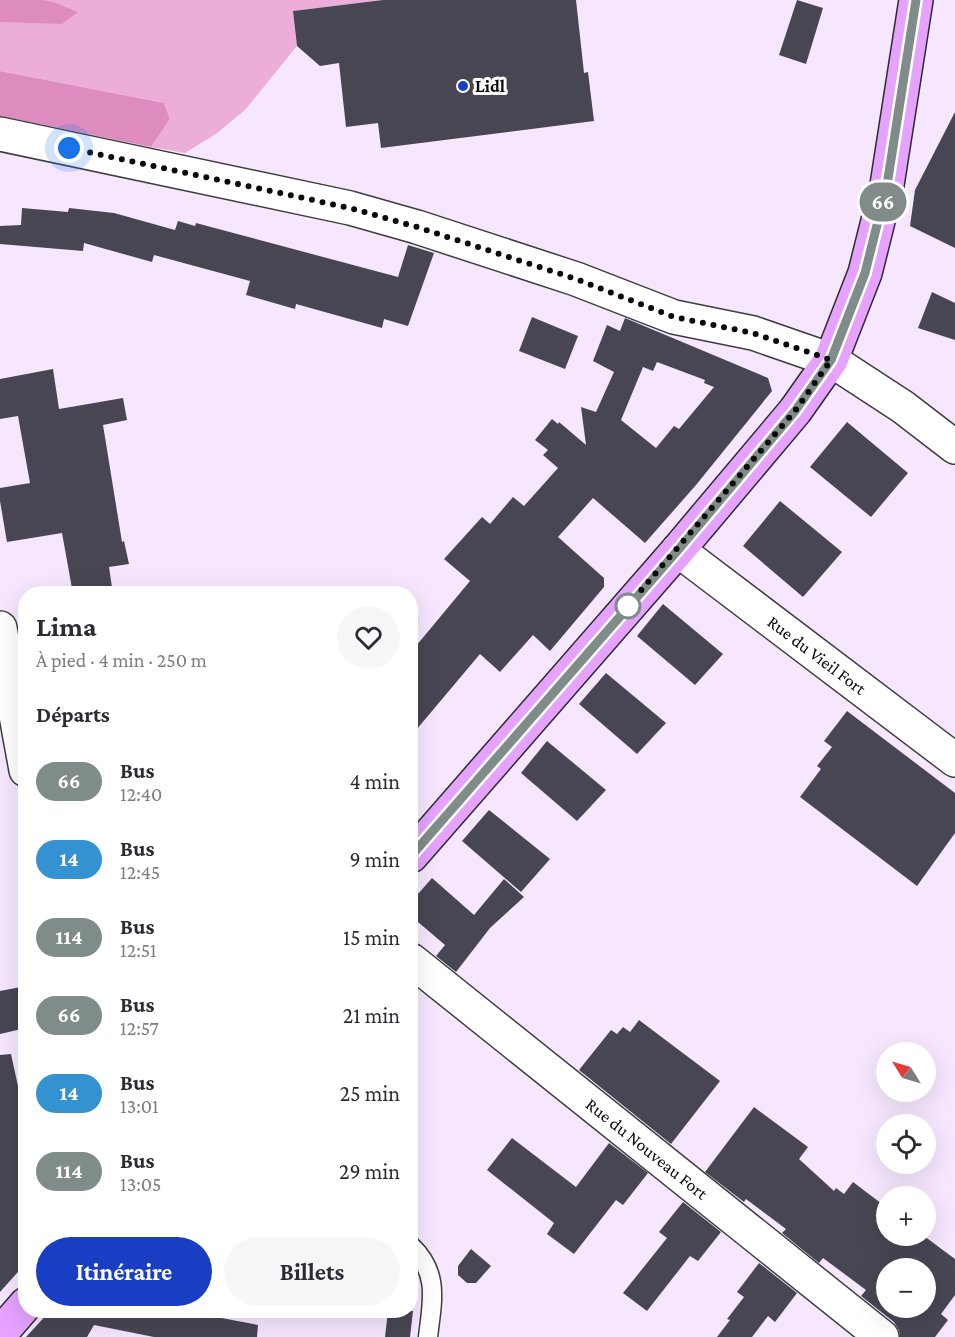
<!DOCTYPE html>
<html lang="fr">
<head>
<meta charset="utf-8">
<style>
  body { margin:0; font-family:"Crimson Pro",serif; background:#f7f7f7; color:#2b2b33; height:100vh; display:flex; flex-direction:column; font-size:22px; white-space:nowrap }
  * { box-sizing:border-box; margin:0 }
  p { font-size:20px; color:#7c7c81 }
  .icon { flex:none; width:33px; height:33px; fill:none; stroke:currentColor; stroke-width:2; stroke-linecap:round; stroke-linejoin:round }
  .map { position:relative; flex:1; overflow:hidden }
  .details { position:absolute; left:18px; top:586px; width:400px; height:732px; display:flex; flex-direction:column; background:#fff; border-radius:24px; box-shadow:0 6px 24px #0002 }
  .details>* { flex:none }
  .badge { padding:0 12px; border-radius:20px; font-size:21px; line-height:39px }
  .needle { width:39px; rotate:307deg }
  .fabs { position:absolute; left:876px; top:1042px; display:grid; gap:12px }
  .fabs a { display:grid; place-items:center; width:60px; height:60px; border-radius:50%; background:#fff; box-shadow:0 6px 24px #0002; font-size:30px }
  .you { position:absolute; width:30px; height:30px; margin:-15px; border:4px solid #fff; border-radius:50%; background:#1a73e8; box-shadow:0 0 0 9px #1a73e833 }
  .map>.badge { position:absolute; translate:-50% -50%; box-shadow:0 0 0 3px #fff }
  h2 { padding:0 18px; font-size:22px; line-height:54px }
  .round { display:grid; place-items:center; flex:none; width:63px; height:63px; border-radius:32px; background:#f7f7f7 }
  .headline { display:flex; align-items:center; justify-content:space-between; height:102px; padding:0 18px }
  h1 { font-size:28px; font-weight:700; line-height:45px }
  .button { display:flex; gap:12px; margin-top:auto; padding:12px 18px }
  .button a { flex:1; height:69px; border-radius:36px; background:#193ec3; color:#fff; font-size:24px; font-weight:700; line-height:69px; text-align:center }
  .button a+a { background:#f7f7f7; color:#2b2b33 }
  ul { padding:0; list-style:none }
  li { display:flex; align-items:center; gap:18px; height:78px; padding:0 18px }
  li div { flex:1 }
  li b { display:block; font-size:22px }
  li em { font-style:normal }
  li .badge { min-width:66px; font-weight:700; text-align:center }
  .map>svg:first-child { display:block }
  .green { fill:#ecaed9 }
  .forest { fill:#de8cbf }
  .building { fill:#484653; fill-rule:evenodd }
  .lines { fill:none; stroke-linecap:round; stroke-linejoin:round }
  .service-casing { stroke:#3d3d3d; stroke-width:21 }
  .minor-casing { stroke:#3d3d3d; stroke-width:36 }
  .secondary-casing { stroke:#2c2c2c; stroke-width:36 }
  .service { stroke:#fff; stroke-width:18 }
  .minor { stroke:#fff; stroke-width:33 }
  .secondary { stroke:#e5a2ff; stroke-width:33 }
  .line-casing { stroke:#fff; stroke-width:14 }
  .line { stroke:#808c89; stroke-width:9 }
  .walk { stroke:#0a0a0a; stroke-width:6; stroke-dasharray:0 10.8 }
  .poi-dot { fill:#193ec3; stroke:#fff; stroke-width:2 }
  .stop-dot { fill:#fff; stroke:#808c89; stroke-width:3 }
  .labels { text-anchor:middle; stroke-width:6; stroke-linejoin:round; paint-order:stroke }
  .poi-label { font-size:18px; font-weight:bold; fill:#0a0a0a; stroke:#fff; text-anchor:start }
  .street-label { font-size:18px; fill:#0a0a0a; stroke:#fff }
</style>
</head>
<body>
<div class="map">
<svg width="955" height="1337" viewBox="0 0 955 1337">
  <rect width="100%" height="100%" fill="#f6e7ff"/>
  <polygon class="green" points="44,0 383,0 293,11 297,46 245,110 216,134 185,153 151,147 170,119 164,103 0,71 0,22 77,12 54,2"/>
  <g class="forest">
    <polygon points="0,0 44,0 54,2 78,12 62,24 0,22"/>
    <polygon points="0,71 164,103 170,119 151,147 0,116"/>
  </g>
  <g class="building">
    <polygon points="383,0 576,0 584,73 588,72 594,121 381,148 378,123 346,127 339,63 320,66 297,46 293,11"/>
    <polygon points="797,0 823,8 806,64 779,55"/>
    <polygon points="955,112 955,248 910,226 915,190"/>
    <polygon points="22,208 68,212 69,208 114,213 175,230 178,221 195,226 196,223 398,277 408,245 434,253 408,326 384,319 382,328 296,304 295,309 246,295 250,281 154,255 152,262 84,243 83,251 0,244 0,226 21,225"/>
    <polygon points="932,292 955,303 955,340 918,328"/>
    <polygon points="532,317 578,336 565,369 519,351"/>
    <path d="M 625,318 L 768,378 L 772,391 L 696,485 L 645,543 L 593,498 L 558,537 L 604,578 L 604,587 L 550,651 L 533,635 L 500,672 L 480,654 L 411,736 L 411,652 L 470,581 L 444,559 L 482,517 L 490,524 L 513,497 L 524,506 L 558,468 L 543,455 L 548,450 L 535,440 L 552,419 L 558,424 L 559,422 L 586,445 L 581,407 L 596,412 L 614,372 L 593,361 L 607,325 L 620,331 ZM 657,362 L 705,380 L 704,383 L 714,387 L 679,429 L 674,426 L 656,448 L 621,420 L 643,367 L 653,371 Z"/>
    <polygon points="53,369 59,409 123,398 127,420 103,425 122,542 124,541 129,564 109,567 113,594 73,594 62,533 7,542 0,501 0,488 30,483 18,416 0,419 0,379"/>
    <polygon points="847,422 908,473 871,517 810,467"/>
    <polygon points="780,501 842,552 803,597 743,546"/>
    <polygon points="663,604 723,654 695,685 637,636"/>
    <polygon points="606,673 666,723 637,754 579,704"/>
    <polygon points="847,711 955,793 955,833 917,886 800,797 821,769 817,766 832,747 824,741"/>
    <polygon points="547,741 606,790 577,821 521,773"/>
    <polygon points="489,810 550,859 521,892 462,841"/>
    <polygon points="432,878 474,915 504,879 524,897 490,928 456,972 436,956 445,945 411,916 411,902"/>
    <polygon points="26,986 26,1028 0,1034 0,991"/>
    <polygon points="639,1020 720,1081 671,1144 579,1070 611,1030 617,1034 623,1027 630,1032"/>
    <polygon points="11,1054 26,1123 26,1263 0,1292 0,1055"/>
    <path d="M 754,1107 L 808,1147 L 799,1159 L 834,1191 L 836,1188 L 844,1194 L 853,1182 L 886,1207 L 886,1236 L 924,1236 L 955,1259 L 955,1295 L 941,1314 L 948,1320 L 935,1337 L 900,1337 L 899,1330 L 894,1322 L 861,1296 L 866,1290 L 823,1258 L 819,1263 L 782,1233 L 786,1229 L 746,1199 L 744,1202 L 705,1172 ZM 886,1269 L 926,1269 L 926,1308 L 886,1308 Z"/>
    <polygon points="512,1138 576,1187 609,1143 648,1173 623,1205 616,1200 574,1254 547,1234 554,1223 487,1170"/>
    <polygon points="683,1202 721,1232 698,1261 690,1256 647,1311 623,1293 667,1238 659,1232"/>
    <polygon points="471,1249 491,1266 476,1283 467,1283 458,1275 458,1266"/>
    <polygon points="759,1263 797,1293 775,1322 768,1316 752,1337 717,1337 730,1320 727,1319 744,1297 737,1292"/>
    <polygon points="50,1311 184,1311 258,1325 257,1337 154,1337 94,1325 87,1337 26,1337"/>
    <polygon points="388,1311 413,1311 410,1337 385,1337"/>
  </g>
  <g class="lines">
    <defs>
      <path id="service" d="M 411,1246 C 440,1273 432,1302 428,1337"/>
      <g id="minor">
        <polyline points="0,134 350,208 417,227 576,279 674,317 753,333 831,360 903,407 955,447"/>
        <path id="s1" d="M 678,550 L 955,760"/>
        <polyline points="0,628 26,770"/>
        <path id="s2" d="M 411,960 L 882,1337"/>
      </g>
      <g id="secondary">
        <polyline points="411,856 678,550 795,411 831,360 865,273 887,185 916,0"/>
        <polyline points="0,1334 26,1304"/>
      </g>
    </defs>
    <use href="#service" class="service-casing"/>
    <use href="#minor" class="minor-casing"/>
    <use href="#secondary" class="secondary-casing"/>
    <use href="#service" class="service"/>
    <use href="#minor" class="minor"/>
    <use href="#secondary" class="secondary"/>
  </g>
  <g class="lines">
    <defs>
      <polyline id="line" points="411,856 678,550 795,411 831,360 865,273 887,185 916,0"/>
    </defs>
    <use href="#line" class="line-casing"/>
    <use href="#line" class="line"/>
    <polyline class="walk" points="69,148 350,208 417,227 576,279 674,317 753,333 831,360 795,411 625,609 628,606"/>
  </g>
  <circle class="poi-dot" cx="463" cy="86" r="6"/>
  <circle class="stop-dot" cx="628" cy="606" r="12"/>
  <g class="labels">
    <g class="poi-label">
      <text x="475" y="92">Lidl</text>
    </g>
    <g class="street-label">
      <text dy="6" stroke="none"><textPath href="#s1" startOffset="174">Rue du Vieil Fort</textPath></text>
      <text dy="6" stroke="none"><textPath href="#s2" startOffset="302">Rue du Nouveau Fort</textPath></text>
    </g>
  </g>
</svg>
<div class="fabs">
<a><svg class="needle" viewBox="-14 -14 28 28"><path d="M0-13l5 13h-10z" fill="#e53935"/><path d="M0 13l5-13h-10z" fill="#7c7c81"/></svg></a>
<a><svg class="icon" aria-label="locate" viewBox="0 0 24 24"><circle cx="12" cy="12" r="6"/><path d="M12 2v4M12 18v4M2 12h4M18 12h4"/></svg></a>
<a>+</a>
<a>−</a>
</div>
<div class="you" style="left:69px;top:148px"></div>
<b class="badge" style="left:883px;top:202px;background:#808c89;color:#fff">66</b>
<section class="details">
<div class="headline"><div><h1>Lima</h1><p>À pied · 4 min · 250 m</p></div><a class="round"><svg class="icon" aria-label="heart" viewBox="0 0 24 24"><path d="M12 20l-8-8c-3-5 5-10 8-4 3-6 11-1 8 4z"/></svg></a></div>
<h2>Départs</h2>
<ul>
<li><span class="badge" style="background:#808c89;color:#fff">66</span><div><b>Bus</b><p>12:40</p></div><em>4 min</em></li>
<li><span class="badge" style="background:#3592d0;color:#fff">14</span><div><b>Bus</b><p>12:45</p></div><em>9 min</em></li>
<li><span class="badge" style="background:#808c89;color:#fff">114</span><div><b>Bus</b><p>12:51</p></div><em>15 min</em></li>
<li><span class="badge" style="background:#808c89;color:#fff">66</span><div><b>Bus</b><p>12:57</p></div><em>21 min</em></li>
<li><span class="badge" style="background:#3592d0;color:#fff">14</span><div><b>Bus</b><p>13:01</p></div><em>25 min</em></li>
<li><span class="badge" style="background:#808c89;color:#fff">114</span><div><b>Bus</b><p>13:05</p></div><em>29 min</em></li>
</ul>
<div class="button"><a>Itinéraire</a><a>Billets</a></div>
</section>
</div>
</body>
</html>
